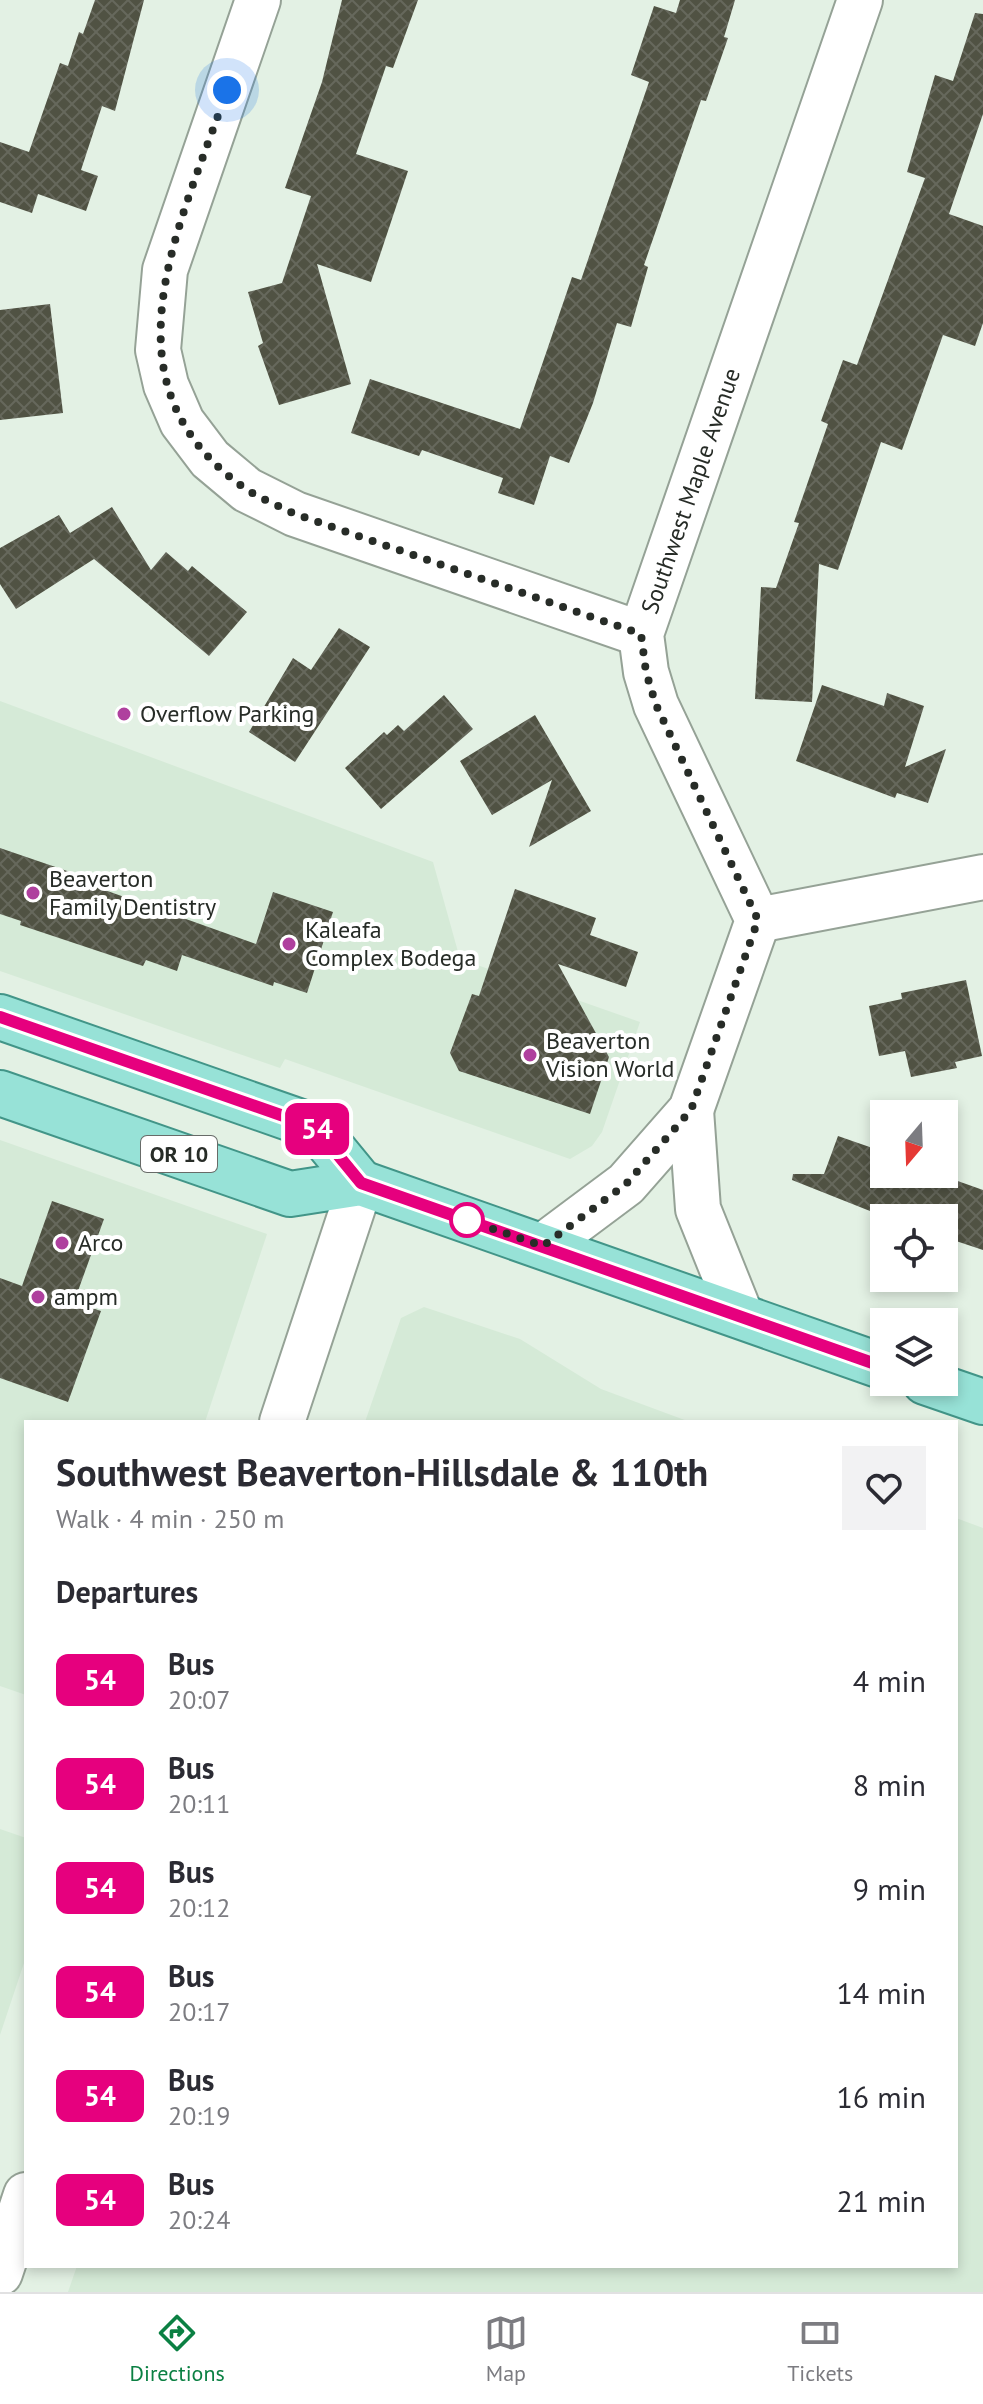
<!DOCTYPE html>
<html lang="en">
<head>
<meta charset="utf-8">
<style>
  body { margin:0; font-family:"PT Sans",sans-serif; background:#f2f2f3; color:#2b2b33; height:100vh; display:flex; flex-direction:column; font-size:30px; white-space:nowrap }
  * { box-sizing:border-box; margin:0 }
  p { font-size:26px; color:#7c7c81 }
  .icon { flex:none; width:44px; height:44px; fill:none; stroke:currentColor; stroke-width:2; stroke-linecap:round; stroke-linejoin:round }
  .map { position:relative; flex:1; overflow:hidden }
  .panel { position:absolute; left:24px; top:1420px; width:934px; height:848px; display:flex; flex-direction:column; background:#fff; border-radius:0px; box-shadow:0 4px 12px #0003 }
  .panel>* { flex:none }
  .badge { padding:0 16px; border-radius:12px; font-size:28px; line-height:52px }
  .needle { width:52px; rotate:199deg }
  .fabs { position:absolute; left:870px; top:1100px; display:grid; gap:16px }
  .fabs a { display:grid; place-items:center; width:88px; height:88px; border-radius:0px; background:#fff; box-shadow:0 4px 12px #0003; font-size:40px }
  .you { position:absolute; width:40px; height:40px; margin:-20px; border:6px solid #fff; border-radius:50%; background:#1a73e8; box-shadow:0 0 0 12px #1a73e833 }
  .map>.badge { position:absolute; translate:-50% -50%; box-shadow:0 0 0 4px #fff }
  h2 { padding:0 32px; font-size:30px; line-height:72px }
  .round { display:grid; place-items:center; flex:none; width:84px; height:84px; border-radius:0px; background:#f2f2f3 }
  .headline { display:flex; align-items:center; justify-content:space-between; height:136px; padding:0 32px }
  h1 { font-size:38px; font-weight:700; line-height:60px }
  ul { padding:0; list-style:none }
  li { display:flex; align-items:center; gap:24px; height:104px; padding:0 32px }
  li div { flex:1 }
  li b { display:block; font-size:30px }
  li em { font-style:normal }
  li .badge { min-width:88px; font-weight:700; text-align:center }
  .tab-bar { display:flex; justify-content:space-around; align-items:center; height:112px; border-top:2px solid #e1e1e2; background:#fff; font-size:22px; color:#7c7c81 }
  .tab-bar a { display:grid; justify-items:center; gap:4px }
  .tab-bar .selected { color:#0b8043 }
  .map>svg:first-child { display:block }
  .built { fill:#d5ead7 }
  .building { fill:url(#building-cross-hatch) }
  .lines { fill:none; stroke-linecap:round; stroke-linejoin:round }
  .minor-casing { stroke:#95a296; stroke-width:48 }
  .major-casing { stroke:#429588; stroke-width:48 }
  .minor { stroke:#fff; stroke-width:44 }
  .major { stroke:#97e2d7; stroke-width:44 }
  .line-casing { stroke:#fff; stroke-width:18 }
  .line { stroke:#e6007e; stroke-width:12 }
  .walk { stroke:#272c27; stroke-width:8; stroke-dasharray:0 14.4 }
  .poi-dot { fill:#af409e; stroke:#fff; stroke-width:3 }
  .stop-dot { fill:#fff; stroke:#e6007e; stroke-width:4 }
  .labels { text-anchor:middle; stroke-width:8; stroke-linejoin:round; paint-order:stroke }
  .shield { fill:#fff; stroke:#686b68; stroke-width:2 }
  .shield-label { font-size:22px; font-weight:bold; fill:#272c27 }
  .street-label { font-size:24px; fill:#272c27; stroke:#fff }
  .poi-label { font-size:24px; fill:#272c27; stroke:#fff; text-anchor:start }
</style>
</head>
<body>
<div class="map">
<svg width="983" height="2292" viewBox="0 0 983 2292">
  <defs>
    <pattern id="building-cross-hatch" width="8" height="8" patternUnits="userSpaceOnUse" patternTransform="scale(2)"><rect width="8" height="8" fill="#505243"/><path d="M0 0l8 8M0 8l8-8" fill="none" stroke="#66685c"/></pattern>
  </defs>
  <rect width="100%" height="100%" fill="#e3f1e4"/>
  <g class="built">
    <polygon points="0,701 433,862 460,959 640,1022 602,1132 592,1146 570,1159 285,1059 280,1068 0,971"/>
    <polygon points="0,1140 267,1234 205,1422 26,1422 26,1695 0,1686"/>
    <polygon points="424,1307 520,1339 601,1389 690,1422 365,1422 401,1318"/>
    <polygon points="956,1518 983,1528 983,2292 68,2292 77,2266 956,2266"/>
    <polygon points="0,1829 26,1838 26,1957 0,2035"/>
  </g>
  <g class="building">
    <polygon points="95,0 144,0 115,111 102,106 81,170 98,176 86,211 38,194 32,213 0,202 0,142 29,152 60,63 68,66 79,32 83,34"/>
    <polygon points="342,0 418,0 393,68 386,66 356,154 408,171 371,282 317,264 351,384 279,405 258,346 263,343 248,292 282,283 311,196 285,188 322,82"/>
    <polygon points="680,0 735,0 724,37 728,38 706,101 701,100 644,265 648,267 631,327 617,323 593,403 569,463 550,456 534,505 498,493 503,478 422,450 419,456 351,433 370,379 520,429 572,277 581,280 649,82 631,75 654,6 676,13"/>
    <polygon points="975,13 983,14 983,114 949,214 983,226 983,323 975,346 943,335 902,450 881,442 838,570 819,564 812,702 755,699 761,587 776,588 799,523 794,522 828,424 821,421 843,360 857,365 925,178 907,172 935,75 953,81"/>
    <polygon points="50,304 63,413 0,420 0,310"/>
    <polygon points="112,507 151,570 166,552 188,571 192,566 247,612 209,656 94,559 16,609 0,584 0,548 59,515 70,533"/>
    <polygon points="339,628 370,647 295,762 249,732 293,658 311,670"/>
    <polygon points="822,685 884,706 887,693 924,706 905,767 946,749 928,803 897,793 895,798 796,761"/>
    <polygon points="444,695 473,729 381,809 345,768 384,732 387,735 398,725 404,731"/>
    <polygon points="535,715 591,811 529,847 552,780 492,815 460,761"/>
    <polygon points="0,848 73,873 71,878 256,944 273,892 333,912 307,993 274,982 273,986 182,955 177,971 146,960 143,966 20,925 21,921 0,914"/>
    <polygon points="515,889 596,918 590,935 638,952 626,987 558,964 609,1057 590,1114 459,1071 450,1053 472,994 479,996"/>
    <polygon points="966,980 982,1056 955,1062 957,1068 911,1077 905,1051 879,1056 869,1006 902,999 901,993"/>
    <polygon points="838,1136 884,1152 884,1174 938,1174 983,1190 983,1250 944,1237 944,1218 903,1218 881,1210 880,1215 792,1180 793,1174 824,1174"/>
    <polygon points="52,1201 104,1219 74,1302 101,1311 68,1402 0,1378 0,1278 22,1286"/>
  </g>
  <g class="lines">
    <defs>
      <g id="minor">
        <polyline points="258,0 165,270 158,350 166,385 182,422 210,459 247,490 295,514 641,634"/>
        <polyline points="758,920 983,877"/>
        <polyline points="691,1110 698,1209 741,1316"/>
        <polyline points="543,1246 626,1184 691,1110 758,920 656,705 646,672 641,634 860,0"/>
        <polyline points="282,1422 361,1183"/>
        <polyline points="0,2273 26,2195"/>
      </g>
      <g id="major">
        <polyline points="0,1017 315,1127 361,1183"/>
        <polyline points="0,1093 290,1194 361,1183 884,1367"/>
        <polyline points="925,1382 983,1402"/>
      </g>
    </defs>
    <use href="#minor" class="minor-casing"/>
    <use href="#major" class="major-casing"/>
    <use href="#minor" class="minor"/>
    <use href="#major" class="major"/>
  </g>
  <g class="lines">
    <defs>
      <polyline id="line" points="0,1017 315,1127 361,1183 884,1367"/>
    </defs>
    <use href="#line" class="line-casing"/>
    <use href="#line" class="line"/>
    <path class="walk" d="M 227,90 C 181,226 95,384 246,489 C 261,499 279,506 295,514 L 641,634 L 646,672 L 656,705 L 758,920 L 691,1110 L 626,1184 L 543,1246 L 467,1220"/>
  </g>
  <g class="poi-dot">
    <circle cx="124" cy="714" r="8"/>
    <circle cx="33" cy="893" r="8"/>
    <circle cx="289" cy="944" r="8"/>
    <circle cx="530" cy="1055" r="8"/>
    <circle cx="62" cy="1243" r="8"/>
    <circle cx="38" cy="1297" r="8"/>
  </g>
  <circle class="stop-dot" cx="467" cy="1220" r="16"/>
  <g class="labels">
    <rect class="shield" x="141" y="1136" width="76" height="36" rx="6"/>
    <g class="shield-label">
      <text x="179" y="1162">OR 10</text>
    </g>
    <g class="street-label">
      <text transform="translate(691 491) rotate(-71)" y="8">Southwest Maple Avenue</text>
    </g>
    <g class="poi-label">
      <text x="140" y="722">Overflow Parking</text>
      <text x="49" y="887">Beaverton<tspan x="49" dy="28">Family Dentistry</tspan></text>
      <text x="305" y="938">Kaleafa<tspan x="305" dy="28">Complex Bodega</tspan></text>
      <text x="546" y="1049">Beaverton<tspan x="546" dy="28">Vision World</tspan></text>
      <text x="78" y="1251">Arco</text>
      <text x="54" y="1305">ampm</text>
    </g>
  </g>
</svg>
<div class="fabs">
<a><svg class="needle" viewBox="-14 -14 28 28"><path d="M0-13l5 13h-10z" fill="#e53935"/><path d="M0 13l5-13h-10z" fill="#7c7c81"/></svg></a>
<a><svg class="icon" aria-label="locate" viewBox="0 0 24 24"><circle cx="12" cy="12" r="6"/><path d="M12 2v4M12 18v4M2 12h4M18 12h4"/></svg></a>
<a><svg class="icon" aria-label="layers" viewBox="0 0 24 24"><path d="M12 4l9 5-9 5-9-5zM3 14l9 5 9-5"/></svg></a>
</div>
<div class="you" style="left:227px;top:90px"></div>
<b class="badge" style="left:317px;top:1129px;background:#e6007e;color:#fff">54</b>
<section class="panel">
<div class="headline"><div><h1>Southwest Beaverton-Hillsdale &amp; 110th</h1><p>Walk · 4 min · 250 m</p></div><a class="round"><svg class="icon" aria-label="heart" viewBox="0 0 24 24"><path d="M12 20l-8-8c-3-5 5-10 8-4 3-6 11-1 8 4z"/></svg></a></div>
<h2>Departures</h2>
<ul>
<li><span class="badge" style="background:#e6007e;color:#fff">54</span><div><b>Bus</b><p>20:07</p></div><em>4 min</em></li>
<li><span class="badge" style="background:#e6007e;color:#fff">54</span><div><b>Bus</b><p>20:11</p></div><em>8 min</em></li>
<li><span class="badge" style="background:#e6007e;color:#fff">54</span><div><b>Bus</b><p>20:12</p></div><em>9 min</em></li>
<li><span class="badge" style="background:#e6007e;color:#fff">54</span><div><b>Bus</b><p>20:17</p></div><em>14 min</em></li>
<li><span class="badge" style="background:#e6007e;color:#fff">54</span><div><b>Bus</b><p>20:19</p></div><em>16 min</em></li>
<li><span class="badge" style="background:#e6007e;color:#fff">54</span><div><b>Bus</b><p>20:24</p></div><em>21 min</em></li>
</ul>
</section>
</div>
<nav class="tab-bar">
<a class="selected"><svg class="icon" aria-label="directions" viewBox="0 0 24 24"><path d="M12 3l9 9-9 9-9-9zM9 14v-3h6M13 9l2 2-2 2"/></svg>Directions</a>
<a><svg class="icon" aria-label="map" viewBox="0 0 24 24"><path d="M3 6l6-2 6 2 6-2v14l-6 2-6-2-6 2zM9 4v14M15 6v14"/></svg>Map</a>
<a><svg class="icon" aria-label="tickets" viewBox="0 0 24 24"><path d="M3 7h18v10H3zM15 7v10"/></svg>Tickets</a>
</nav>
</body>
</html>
